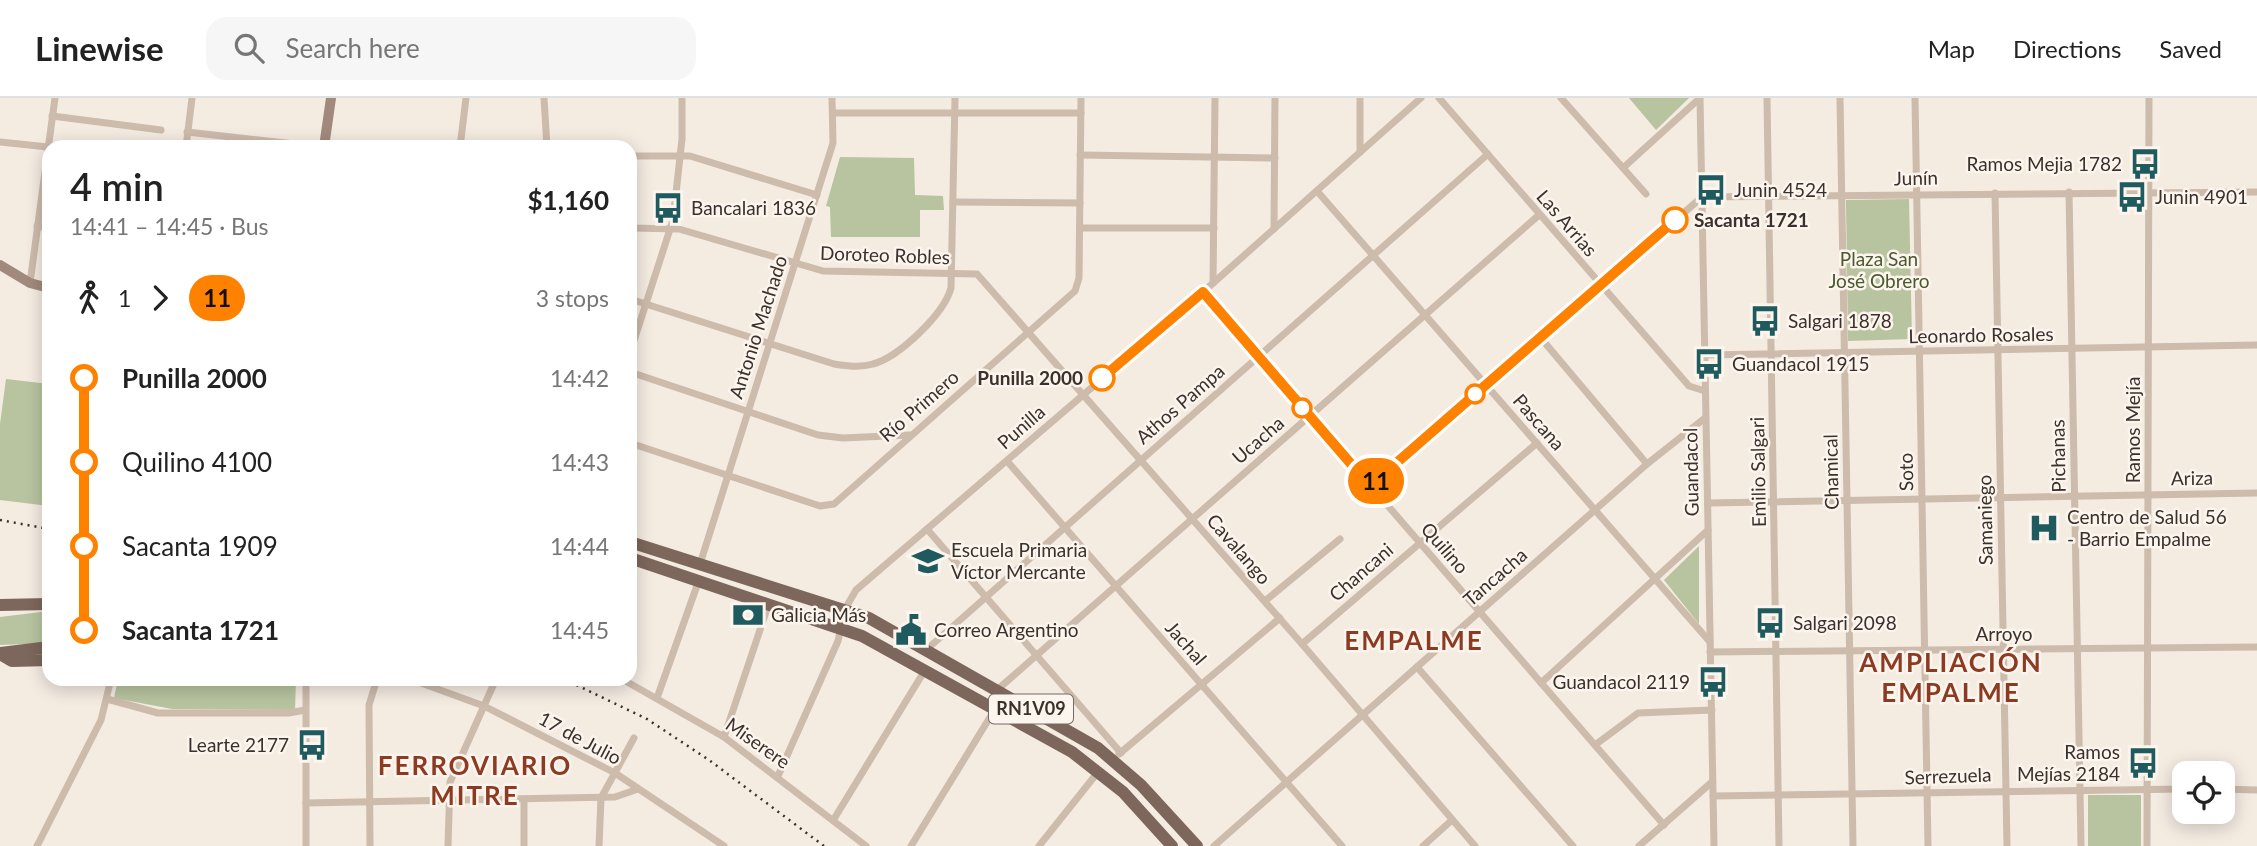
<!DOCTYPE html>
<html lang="en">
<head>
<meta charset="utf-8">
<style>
  body { margin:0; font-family:Lato,sans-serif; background:#f6f6f6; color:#222; height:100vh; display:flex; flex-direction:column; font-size:26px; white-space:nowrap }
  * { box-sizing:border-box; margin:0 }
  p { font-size:23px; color:#767676 }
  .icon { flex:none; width:38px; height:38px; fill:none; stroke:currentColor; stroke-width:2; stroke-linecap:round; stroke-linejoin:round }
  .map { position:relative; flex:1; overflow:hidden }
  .sheet { position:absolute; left:42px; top:42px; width:595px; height:546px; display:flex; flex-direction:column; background:#fff; border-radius:21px; box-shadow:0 4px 18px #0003 }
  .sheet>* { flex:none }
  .badge { padding:0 14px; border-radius:23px; font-size:24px; line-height:46px }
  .tools { position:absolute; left:2172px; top:663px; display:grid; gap:14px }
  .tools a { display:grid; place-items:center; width:63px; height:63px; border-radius:14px; background:#fff; box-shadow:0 4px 18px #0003; font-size:35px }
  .map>.badge { position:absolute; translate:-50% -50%; box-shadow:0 0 0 4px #fff }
  .legs { display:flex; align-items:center; gap:10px; height:77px; padding:0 28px; font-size:23px }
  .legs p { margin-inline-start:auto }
  .head { display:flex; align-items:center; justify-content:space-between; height:119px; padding:0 28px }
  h1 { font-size:38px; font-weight:600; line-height:52px }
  ul { padding:0 28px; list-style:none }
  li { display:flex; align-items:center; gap:24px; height:84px; font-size:26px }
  li i { display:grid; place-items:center; width:10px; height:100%; margin:0 9px; background:currentColor }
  li i::after { content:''; width:18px; height:18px; margin:-9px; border:5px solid; border-radius:50%; background:#fff }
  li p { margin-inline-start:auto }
  li:first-child i { background:linear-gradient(#0000 50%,currentColor 0) }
  li:last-child i { background:linear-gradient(currentColor 50%,#0000 0) }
  header { display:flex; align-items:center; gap:42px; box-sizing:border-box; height:98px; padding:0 35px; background:#fff; border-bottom:2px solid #e0e0e0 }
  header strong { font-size:33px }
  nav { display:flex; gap:38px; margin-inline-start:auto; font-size:24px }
  .search { width:490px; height:63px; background:#f6f6f6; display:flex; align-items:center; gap:18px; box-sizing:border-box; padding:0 24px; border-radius:21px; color:#767676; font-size:26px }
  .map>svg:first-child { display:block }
  .green { fill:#b8c4a0 }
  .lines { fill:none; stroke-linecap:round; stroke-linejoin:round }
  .street { stroke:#cdbbac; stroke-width:7 }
  .secondary { stroke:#a18a7d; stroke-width:10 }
  .primary { stroke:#7d675c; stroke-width:12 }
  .rail { stroke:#3b302b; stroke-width:2.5; stroke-dasharray:2 5; stroke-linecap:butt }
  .line-1-casing { stroke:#fff; stroke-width:16 }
  .line-1 { stroke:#ff8100; stroke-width:10 }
  .stop-1-dot { fill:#fff; stroke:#ff8100; stroke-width:3.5 }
  .labels { text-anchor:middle; stroke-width:5; stroke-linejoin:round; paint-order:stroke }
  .shield { fill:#fbf5ee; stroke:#756b66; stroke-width:2 }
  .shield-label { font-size:18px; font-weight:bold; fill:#3b302b }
  .poi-label { font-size:19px; fill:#3b302b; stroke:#fbf5ee; text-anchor:start }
  .street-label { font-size:19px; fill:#3b302b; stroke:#fbf5ee }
  .stop-label { font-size:19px; font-weight:bold; fill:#3b302b; stroke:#fbf5ee; text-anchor:start }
  .park-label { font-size:19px; fill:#4a5a2e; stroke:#fbf5ee }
  .district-label { font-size:26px; font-weight:bold; letter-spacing:2px; fill:#8c3b22; stroke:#fbf5ee }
</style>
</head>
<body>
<header>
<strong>Linewise</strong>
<div class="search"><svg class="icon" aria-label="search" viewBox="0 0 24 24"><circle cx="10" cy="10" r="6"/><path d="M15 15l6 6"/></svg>Search here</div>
<nav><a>Map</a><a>Directions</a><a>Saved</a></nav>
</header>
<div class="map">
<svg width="2257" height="748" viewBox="0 0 2257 748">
  <rect width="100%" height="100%" fill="#f4ebe1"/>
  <g class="green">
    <polygon points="1629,0 1689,0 1656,32"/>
    <polygon points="840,59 914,60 915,97 943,98 944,112 920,112 920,139 831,139 830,109 826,108"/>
    <polygon points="1909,101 1912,241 1848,243 1846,102"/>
    <polygon points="6,281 49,286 49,408 0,402 0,326"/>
    <polygon points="1699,448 1699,526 1664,482"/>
    <polygon points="49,513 49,545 0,547 0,519"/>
    <polygon points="118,581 296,581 295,612 172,611 114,600"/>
    <rect x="2088" y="697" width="53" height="51"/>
  </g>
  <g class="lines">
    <g class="street">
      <polyline points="544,0 547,49"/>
      <polyline points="1439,0 1689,288 1705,293"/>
      <polyline points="1561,0 1646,96"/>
      <polyline points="1700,0 1714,748"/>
      <polyline points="1767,0 1779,748"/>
      <polyline points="1840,0 1853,748"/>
      <polyline points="1915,0 1928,748"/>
      <polyline points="833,15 1081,15"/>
      <polyline points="52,18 161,32"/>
      <polyline points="187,34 322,49"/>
      <polyline points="0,44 48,49"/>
      <polyline points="186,49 192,0"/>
      <polyline points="460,49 466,0"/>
      <polyline points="1360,54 1360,0"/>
      <polyline points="1080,57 1275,60"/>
      <polyline points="630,58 690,58 817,97"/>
      <polyline points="1623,70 1700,0"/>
      <polyline points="1317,93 1710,544"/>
      <polyline points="2069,94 2081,748"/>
      <polyline points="1995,95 2007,748"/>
      <polyline points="1702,99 2257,94"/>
      <polyline points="953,104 1080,105"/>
      <polyline points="37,128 49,130"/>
      <polyline points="630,130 679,131 823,173 977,176 1302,546 1475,748"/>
      <polyline points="1080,130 1214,130"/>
      <polyline points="1274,131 1275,0"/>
      <polyline points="30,185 55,0"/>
      <polyline points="1213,185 1215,0"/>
      <polyline points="1203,194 1664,727"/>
      <path d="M 630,201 L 834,266 C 847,268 860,270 873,266 C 899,259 944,216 951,190 L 955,0"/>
      <polyline points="1540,239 1647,366"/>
      <polyline points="630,255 673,122 682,41 682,0"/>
      <polyline points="1705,257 2257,247"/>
      <polyline points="630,274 818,337 843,340 909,337"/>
      <polyline points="630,345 820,408 834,406 1075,193 1079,180 1081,0"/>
      <polyline points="1007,363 1342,748"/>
      <polyline points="1370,388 1702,99"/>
      <polyline points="1708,405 2257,395"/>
      <polyline points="927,431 1121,655"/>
      <polyline points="700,466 833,45 832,0"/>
      <polyline points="1265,503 1340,441"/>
      <polyline points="1302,546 1537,345"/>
      <polyline points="926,552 1488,56"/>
      <polyline points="1710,554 2257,549"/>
      <polyline points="1417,569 1573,748"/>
      <polyline points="306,581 306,748"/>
      <polyline points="410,581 484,608 615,675 724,748"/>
      <polyline points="622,581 724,639 866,748"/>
      <polyline points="1541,585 1708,432"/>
      <polyline points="997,592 1539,117"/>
      <polyline points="657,600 699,482"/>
      <polyline points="107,601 158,615 289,615 305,612"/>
      <polyline points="724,639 769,505"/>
      <polyline points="1595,647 1638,615 1712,612"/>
      <polyline points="1119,656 1280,520"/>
      <polyline points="778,678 838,543 845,511 856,492 1203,194 1421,0"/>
      <polyline points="2222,691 2257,692"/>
      <polyline points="1713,698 2184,691"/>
      <polyline points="306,705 615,699 638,691"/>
      <polyline points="834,721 925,572"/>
      <polyline points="37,748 101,622 111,581"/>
      <polyline points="370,748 369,607 377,581"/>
      <polyline points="448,748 450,684 496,581"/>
      <polyline points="524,748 524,702"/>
      <polyline points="599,748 601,700 634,640"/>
      <polyline points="911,748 995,611"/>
      <polyline points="1039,748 1098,674"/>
      <polyline points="1214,748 1647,366 1705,320"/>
      <polyline points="1423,748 1452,722"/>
      <polyline points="1639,748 1712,684"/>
      <polyline points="2147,748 2149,0"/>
    </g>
    <g class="secondary">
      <polyline points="324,49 331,0"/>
      <polyline points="0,167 30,185 49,190"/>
    </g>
    <g class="primary">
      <polyline points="630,444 869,520 1098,650 1141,687 1197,748"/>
      <polyline points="630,460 862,538 1072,654 1123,694 1172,748"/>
      <polyline points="0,507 49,506"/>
      <polyline points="1,555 49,549"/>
      <polyline points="0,556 12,563 49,562"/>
    </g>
    <g class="rail">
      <polyline points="0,422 49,431"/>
      <polyline points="564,581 647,621 709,662 824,748"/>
    </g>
  </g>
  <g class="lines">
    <defs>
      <polyline id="line-1" points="1102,280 1203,194 1370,388 1675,122"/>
    </defs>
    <use href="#line-1" class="line-1-casing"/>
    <use href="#line-1" class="line-1"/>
  </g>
  <defs>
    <symbol id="bus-bare" viewBox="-9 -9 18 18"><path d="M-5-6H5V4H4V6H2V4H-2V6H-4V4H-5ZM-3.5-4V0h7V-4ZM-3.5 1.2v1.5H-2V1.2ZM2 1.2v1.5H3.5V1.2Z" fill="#1f5a5e" stroke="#fbf5ee" stroke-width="2.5" paint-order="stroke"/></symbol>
    <symbol id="hospital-bare" viewBox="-9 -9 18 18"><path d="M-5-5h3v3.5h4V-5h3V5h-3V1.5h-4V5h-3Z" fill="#1f5a5e" stroke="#fbf5ee" stroke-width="2.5" paint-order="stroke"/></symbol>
    <symbol id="school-bare" viewBox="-9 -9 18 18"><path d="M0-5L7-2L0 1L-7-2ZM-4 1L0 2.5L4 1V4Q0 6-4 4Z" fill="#1f5a5e" stroke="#fbf5ee" stroke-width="2.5" paint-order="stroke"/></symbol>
    <symbol id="bank-bare" viewBox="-9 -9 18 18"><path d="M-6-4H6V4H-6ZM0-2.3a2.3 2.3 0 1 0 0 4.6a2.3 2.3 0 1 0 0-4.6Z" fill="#1f5a5e" stroke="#fbf5ee" stroke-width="2.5" paint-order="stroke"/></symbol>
    <symbol id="civic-bare" viewBox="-9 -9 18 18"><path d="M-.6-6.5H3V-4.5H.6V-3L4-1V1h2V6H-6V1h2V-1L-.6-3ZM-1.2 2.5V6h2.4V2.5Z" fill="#1f5a5e" stroke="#fbf5ee" stroke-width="2.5" paint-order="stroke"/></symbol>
  </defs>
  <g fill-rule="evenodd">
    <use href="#bus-bare" x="2123" y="44" width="44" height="44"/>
    <use href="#bus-bare" x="1689" y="70" width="44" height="44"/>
    <use href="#bus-bare" x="2110" y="77" width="44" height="44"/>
    <use href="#bus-bare" x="646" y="88" width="44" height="44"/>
    <use href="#bus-bare" x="1743" y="201" width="44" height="44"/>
    <use href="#bus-bare" x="1687" y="244" width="44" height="44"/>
    <use href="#hospital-bare" x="2022" y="408" width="44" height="44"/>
    <use href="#school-bare" x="906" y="441" width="44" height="44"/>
    <use href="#bank-bare" x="726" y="495" width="44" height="44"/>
    <use href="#bus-bare" x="1748" y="503" width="44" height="44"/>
    <use href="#civic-bare" x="889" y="510" width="44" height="44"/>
    <use href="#bus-bare" x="1691" y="562" width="44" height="44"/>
    <use href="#bus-bare" x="290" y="625" width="44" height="44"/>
    <use href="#bus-bare" x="2121" y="643" width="44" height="44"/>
  </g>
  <g class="stop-1-dot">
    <circle cx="1675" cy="122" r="12"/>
    <circle cx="1102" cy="280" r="12"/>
    <circle cx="1475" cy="296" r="9"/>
    <circle cx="1302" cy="310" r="9"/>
  </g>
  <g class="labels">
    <rect class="shield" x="989" y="596.5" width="84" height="29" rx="5"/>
    <g class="shield-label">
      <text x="1031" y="617">RN1V09</text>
    </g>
    <g class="poi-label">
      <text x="2122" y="73" text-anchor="end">Ramos Mejia 1782</text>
      <text x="1734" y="99">Junin 4524</text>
      <text x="2155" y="106">Junin 4901</text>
      <text x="691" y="117">Bancalari 1836</text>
      <text x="1788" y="230">Salgari 1878</text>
      <text x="1732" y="273">Guandacol 1915</text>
      <text x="2067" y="426">Centro de Salud 56<tspan x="2067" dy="22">- Barrio Empalme</tspan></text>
      <text x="951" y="459">Escuela Primaria<tspan x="951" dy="22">Víctor Mercante</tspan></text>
      <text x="771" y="524">Galicia Más</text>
      <text x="1793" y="532">Salgari 2098</text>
      <text x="934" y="539">Correo Argentino</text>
      <text x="1690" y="591" text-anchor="end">Guandacol 2119</text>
      <text x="289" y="654" text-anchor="end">Learte 2177</text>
      <text x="2120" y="661" text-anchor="end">Ramos<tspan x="2120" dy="22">Mejías 2184</tspan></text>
    </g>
    <g class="street-label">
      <text transform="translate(1916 80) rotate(-1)" y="7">Junín</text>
      <text transform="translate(1567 125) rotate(49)" y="7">Las Arrias</text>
      <text transform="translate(885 157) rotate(2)" y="7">Doroteo Robles</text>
      <text transform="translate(758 229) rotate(-72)" y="7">Antonio Machado</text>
      <text transform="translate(1981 237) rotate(-1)" y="7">Leonardo Rosales</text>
      <text transform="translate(1180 306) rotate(-41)" y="7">Athos Pampa</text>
      <text transform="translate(919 308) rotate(-41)" y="7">Río Primero</text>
      <text transform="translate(1539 324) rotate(49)" y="7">Pascana</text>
      <text transform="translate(1021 329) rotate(-41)" y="7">Punilla</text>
      <text transform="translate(2133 332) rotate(-90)" y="7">Ramos Mejía</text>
      <text transform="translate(1258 342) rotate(-41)" y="7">Ucacha</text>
      <text transform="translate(2058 358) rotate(-91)" y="7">Pichanas</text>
      <text transform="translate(1691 374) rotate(-91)" y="7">Guandacol</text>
      <text transform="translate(1758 374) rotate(-91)" y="7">Emilio Salgari</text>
      <text transform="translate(1831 374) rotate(-91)" y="7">Chamical</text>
      <text transform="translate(1906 374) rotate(-91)" y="7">Soto</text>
      <text transform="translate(2192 380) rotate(-1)" y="7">Ariza</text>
      <text transform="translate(1985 422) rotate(-91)" y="7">Samaniego</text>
      <text transform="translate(1445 450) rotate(49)" y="7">Quilino</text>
      <text transform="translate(1239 451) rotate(49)" y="7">Cavalango</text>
      <text transform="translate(1361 474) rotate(-41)" y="7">Chancani</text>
      <text transform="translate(1495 479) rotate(-41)" y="7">Tancacha</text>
      <text x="2004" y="543">Arroyo</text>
      <text transform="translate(1186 545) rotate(49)" y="7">Jachal</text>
      <text transform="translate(580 640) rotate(28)" y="7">17 de Julio</text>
      <text transform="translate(758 645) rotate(35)" y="7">Miserere</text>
      <text transform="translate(1948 678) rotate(-2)" y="7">Serrezuela</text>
    </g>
    <g class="stop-label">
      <text x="1694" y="129">Sacanta 1721</text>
      <text x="1083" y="287" text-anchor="end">Punilla 2000</text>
    </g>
    <g class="park-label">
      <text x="1879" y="168">Plaza San<tspan x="1879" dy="22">José Obrero</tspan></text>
    </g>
    <g class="district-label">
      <text x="1414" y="552">EMPALME</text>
      <text x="1951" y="574">AMPLIACIÓN<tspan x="1951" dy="30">EMPALME</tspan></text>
      <text x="475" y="677">FERROVIARIO<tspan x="475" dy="30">MITRE</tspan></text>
    </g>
  </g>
</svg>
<div class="tools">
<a><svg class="icon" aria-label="locate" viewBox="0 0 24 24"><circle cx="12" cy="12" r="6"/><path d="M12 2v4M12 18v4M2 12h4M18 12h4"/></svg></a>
</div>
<b class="badge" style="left:1376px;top:383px;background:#ff8100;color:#111">11</b>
<section class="sheet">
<div class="head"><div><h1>4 min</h1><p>14:41 – 14:45 · Bus</p></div><b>$1,160</b></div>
<div class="legs"><svg class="icon" aria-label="walk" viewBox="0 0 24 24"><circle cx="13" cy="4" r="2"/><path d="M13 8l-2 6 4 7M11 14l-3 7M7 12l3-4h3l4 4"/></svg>1<svg class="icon" aria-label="forward" viewBox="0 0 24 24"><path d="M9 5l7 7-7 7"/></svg><b class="badge" style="background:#ff8100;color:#111">11</b><p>3 stops</p></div>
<ul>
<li><i style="color:#ff8100"></i><b>Punilla 2000</b><p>14:42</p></li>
<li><i style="color:#ff8100"></i><span>Quilino 4100</span><p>14:43</p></li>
<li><i style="color:#ff8100"></i><span>Sacanta 1909</span><p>14:44</p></li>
<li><i style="color:#ff8100"></i><b>Sacanta 1721</b><p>14:45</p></li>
</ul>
</section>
</div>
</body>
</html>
